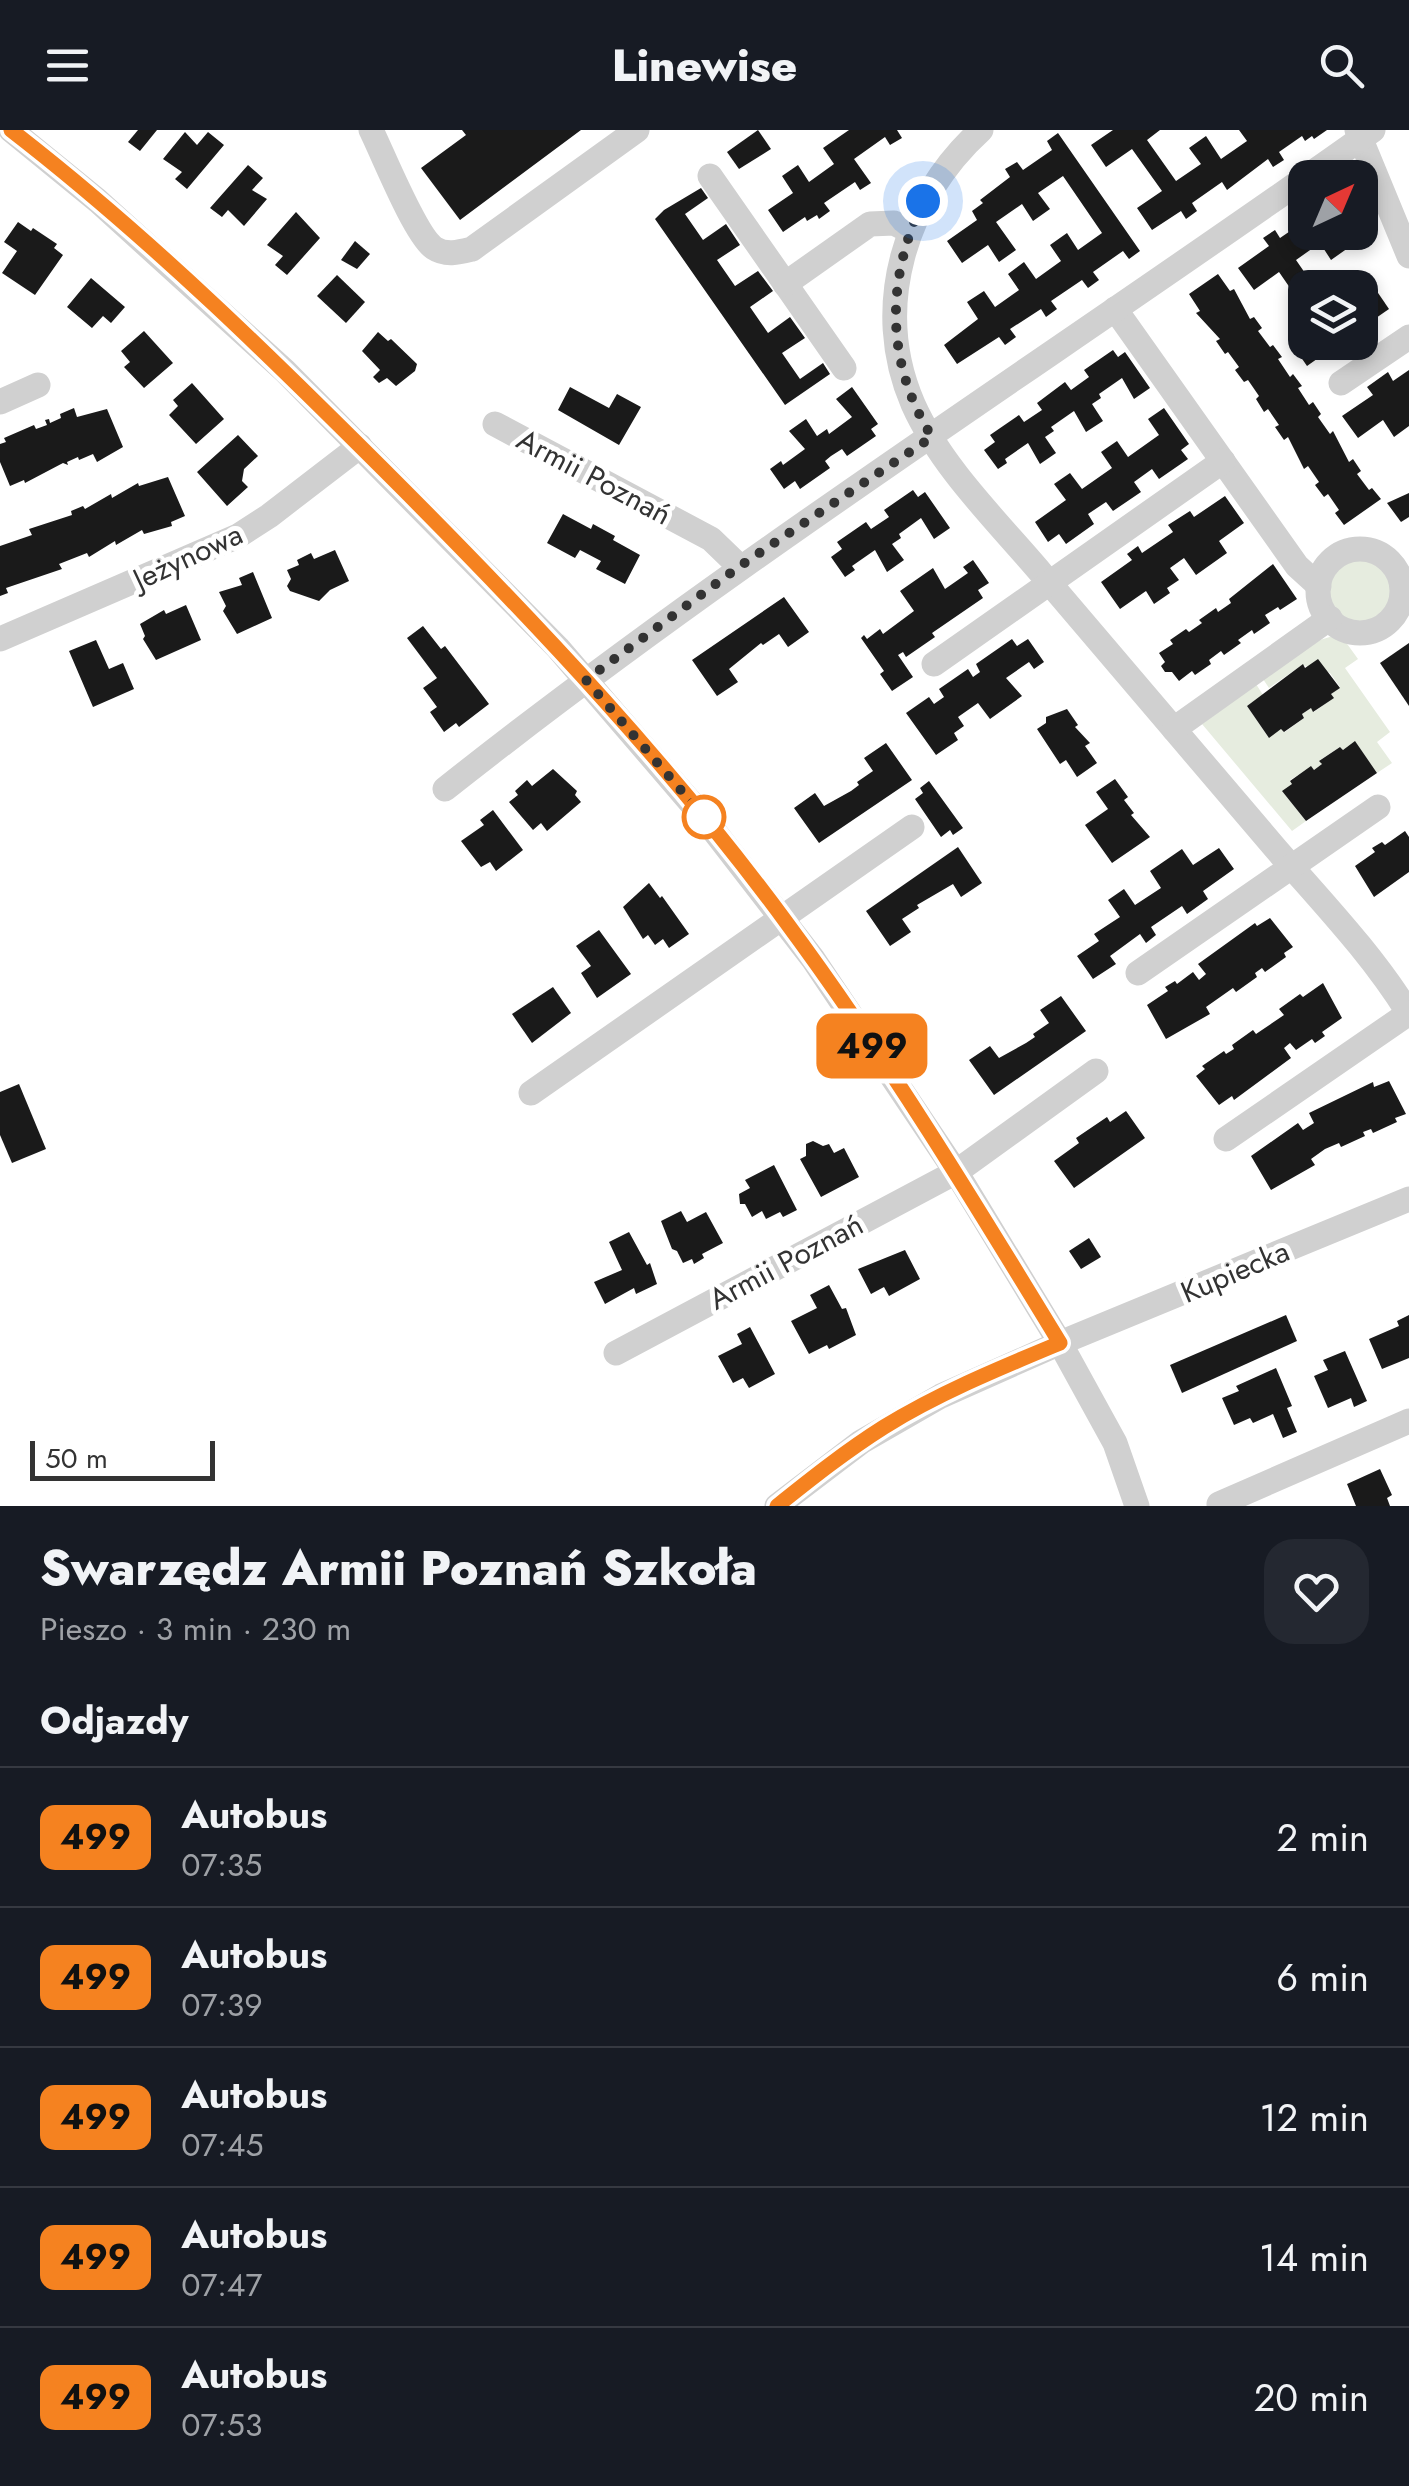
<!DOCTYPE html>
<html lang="pl">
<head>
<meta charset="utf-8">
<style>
  body { margin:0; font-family:Jost,sans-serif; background:#242831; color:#f1f3f6; height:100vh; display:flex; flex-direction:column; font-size:38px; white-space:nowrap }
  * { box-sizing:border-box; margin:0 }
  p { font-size:32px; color:#9ea1a6 }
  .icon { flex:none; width:55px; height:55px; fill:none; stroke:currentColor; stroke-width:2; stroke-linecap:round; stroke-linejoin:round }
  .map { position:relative; height:1376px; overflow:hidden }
  .sheet { display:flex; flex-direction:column; background:#171b24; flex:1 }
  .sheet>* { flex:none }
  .badge { padding:0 20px; border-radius:15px; font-size:35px; line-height:65px }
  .needle { width:65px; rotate:44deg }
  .controls { position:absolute; left:1288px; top:30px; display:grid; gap:20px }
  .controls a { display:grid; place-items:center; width:90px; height:90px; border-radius:20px; background:#171b24; box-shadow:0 5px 15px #0003; font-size:50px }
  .scale { position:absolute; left:30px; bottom:25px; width:185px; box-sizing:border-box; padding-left:10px; border:5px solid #333; border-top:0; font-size:28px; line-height:35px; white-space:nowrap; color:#333; -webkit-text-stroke:8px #fff; paint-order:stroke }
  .you { position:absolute; width:50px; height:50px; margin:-25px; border:8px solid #fff; border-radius:50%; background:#1a73e8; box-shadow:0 0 0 15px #1a73e833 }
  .map>.badge { position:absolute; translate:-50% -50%; box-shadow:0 0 0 5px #fff }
  h2 { padding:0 40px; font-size:38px; line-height:90px }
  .round { display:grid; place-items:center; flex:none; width:105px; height:105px; border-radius:30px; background:#242831 }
  .head { display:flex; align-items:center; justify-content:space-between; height:170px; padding:0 40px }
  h1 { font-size:48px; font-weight:800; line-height:75px }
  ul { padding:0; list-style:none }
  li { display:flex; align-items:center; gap:30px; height:140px; padding:0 40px; border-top:2px solid #363941 }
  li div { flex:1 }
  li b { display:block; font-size:38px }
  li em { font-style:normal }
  li .badge { min-width:110px; font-weight:700; text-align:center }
  header { display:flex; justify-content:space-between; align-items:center; height:130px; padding:0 40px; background:#171b24; font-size:45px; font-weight:800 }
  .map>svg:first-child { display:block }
  .green { fill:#e6ecdf }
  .building { fill:#1a1a1a }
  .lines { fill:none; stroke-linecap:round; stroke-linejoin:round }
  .minor { stroke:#d0d0d0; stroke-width:25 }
  .line-casing { stroke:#fff; stroke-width:22 }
  .line { stroke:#f58220; stroke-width:15 }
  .walk { stroke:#333; stroke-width:10; stroke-dasharray:0 18 }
  .stop-dot { fill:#fff; stroke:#f58220; stroke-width:5 }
  .labels { text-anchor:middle; stroke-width:10; stroke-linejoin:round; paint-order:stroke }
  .street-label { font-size:30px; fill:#333; stroke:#fff }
</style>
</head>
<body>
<header><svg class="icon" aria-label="menu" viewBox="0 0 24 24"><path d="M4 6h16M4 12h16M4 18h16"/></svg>Linewise<svg class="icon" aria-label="search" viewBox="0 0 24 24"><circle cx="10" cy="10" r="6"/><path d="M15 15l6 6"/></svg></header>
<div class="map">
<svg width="1409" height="1376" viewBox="0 0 1409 1376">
  <rect width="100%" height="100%" fill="#fff"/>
  <g class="green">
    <circle cx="1361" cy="460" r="33"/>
    <polygon points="1333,506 1345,511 1358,529 1345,538 1390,602 1377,612 1392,633 1377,643 1355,612 1343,620 1340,617 1320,630 1322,634 1314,640 1311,637 1290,650 1292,654 1283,662 1306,691 1292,701 1202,594 1256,554 1263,565 1247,576 1268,607 1281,599 1285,602 1304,588 1302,584 1311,578 1314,582 1333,568 1331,564 1340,557 1330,543 1302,535 1269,558 1263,549 1320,510"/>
  </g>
  <g class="building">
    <polygon points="138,0 157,0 140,21 128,12"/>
    <polygon points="462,0 581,0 460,90 421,38 466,5"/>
    <polygon points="758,0 771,19 739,39 727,22"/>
    <polygon points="849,0 897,0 902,8 890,15 885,7 854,29 871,53 860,60 855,52 824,73 830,81 819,89 817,85 807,91 805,87 783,102 768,80 793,63 782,46 798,35 809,52 834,34 823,18"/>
    <polygon points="1113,0 1160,0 1147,10 1176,51 1201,34 1189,18 1206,6 1221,29 1247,11 1239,0 1327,0 1314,9 1312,6 1305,11 1302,6 1279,22 1284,30 1273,37 1268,29 1227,60 1222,52 1192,73 1197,81 1186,89 1181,81 1152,100 1137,78 1162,61 1132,19 1106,37 1091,15"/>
    <polygon points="185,2 197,15 208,2 224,15 187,59 175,49 182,42 163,29"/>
    <polygon points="1058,3 1140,121 1129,129 1123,121 1093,142 1099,150 1088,158 1082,150 1051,171 1057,179 1046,187 1041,179 1010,199 1016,207 1005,215 999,207 957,234 944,215 978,189 967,172 984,161 995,177 1019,160 1008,144 1024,132 1036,149 1061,131 1050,115 1067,103 1078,120 1102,103 1063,46 1038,63 1050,79 1033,91 1022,74 996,92 1016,120 999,132 988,115 962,133 947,111 977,90 972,81 983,73 980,70 1010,47 1005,39 1017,32 1023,40 1052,20 1047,11"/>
    <polygon points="248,35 263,48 252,60 267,69 244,96 228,80 222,87 210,78"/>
    <polygon points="701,58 708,68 685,84 703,110 726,94 740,115 717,130 735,156 758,141 773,161 750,177 768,203 790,187 805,208 782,223 800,249 823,233 830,244 785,275 655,89 664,80"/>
    <polygon points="296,82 320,108 287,145 275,135 283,126 267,115"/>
    <polygon points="1305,91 1305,102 1344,102 1339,106 1348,118 1331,130 1320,113 1296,130 1314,156 1305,158 1305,162 1297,168 1279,142 1254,160 1238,138 1269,116 1263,108 1275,100 1280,108"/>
    <polygon points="18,92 31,101 33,98 57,114 54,118 63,125 35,165 2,143 17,121 4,112"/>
    <polygon points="355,111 370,124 357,139 341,130"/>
    <polygon points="1218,144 1230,161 1234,159 1250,189 1254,187 1262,198 1258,201 1270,217 1273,215 1282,227 1278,229 1290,247 1293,244 1302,256 1298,258 1309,275 1313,272 1321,284 1318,287 1330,304 1333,301 1349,332 1353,329 1361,341 1357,344 1369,360 1372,358 1381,369 1344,395 1335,383 1339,380 1328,364 1324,367 1315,355 1319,352 1308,336 1304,339 1288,307 1284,310 1275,297 1279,295 1268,279 1264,282 1256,269 1259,266 1248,250 1244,252 1235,240 1239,237 1228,222 1225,224 1216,211 1220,209 1196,183 1200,181 1189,164"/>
    <polygon points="337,145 365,172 346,193 317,166"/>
    <polygon points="91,148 125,177 111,193 103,186 92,198 67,177"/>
    <polygon points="1374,157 1389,179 1360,199 1360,167"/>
    <polygon points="144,201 173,233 144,258 124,237 130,232 121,221"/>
    <polygon points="378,202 388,211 391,209 417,234 415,241 396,256 387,248 379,253 373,247 380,240 362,221"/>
    <polygon points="1305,205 1305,212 1358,212 1344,222 1338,214 1307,236 1292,214"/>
    <polygon points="1113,220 1118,227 1125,222 1150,258 1134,269 1122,248 1099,264 1101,268 1092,274 1103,291 1086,302 1074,281 1051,297 1054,301 1045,307 1056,323 1040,334 1028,313 1005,329 1007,333 998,339 984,320 995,312 990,305 1019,285 1024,292 1042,280 1037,273 1065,252 1071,260 1089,247 1084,240"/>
    <polygon points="1409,240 1409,296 1394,307 1383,290 1358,308 1342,286 1373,265 1367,257 1388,242 1393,251"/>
    <polygon points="192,253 224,289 196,314 169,285 178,276 173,270"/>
    <polygon points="570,257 609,278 617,264 641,277 619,315 558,280"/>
    <polygon points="852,257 878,294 871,299 876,306 847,326 842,319 831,326 825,331 830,338 800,359 795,351 784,359 770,339 781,331 783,335 805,319 789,301 806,289 817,306 827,299 829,304 852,287 836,269"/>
    <polygon points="74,278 77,287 107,279 123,317 97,332 93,324 79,330 78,327 67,332 68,335 63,333 25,353 24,350 10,356 0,332 0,314 6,312 4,308 34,295 36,299 47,295 45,290 49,289 50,293 61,288 60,284"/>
    <polygon points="1164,278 1189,314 1181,320 1188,329 1159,349 1152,339 1134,352 1141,362 1113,381 1106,372 1088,384 1094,394 1066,414 1059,404 1048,412 1035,392 1066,370 1054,354 1070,343 1082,359 1112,338 1101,322 1117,311 1128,327 1159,305 1148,289"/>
    <polygon points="238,305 258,326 244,339 242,351 248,357 227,376 197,342"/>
    <polygon points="168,347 185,386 171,392 172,396 144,404 142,400 116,415 115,411 89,427 87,423 59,434 62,439 6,458 8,463 0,466 0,416 32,405 29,399 72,385 71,381 83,376 85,379 111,364 112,368 138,353 139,356"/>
    <polygon points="913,360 918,367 925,362 950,398 934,409 921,388 899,404 901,408 892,414 904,430 887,442 875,420 852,436 855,440 845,447 831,427 842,419 837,412 866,392 871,399 889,387 884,380"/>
    <polygon points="1409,363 1409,387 1401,392 1387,373"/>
    <polygon points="1225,366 1244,393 1219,411 1227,423 1196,445 1184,428 1170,438 1179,450 1167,458 1170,463 1154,474 1146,461 1120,479 1101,452 1132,430 1127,424 1138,416 1142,423 1173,402 1168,395 1190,381 1194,387"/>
    <polygon points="563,384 591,399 593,394 615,406 613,410 640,425 625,454 596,439 601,431 580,420 575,428 547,413"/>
    <polygon points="335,420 349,451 330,460 319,471 290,461 287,456 291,449 287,440 299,435 297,430 311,423 314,429"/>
    <polygon points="973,430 989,453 978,460 983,468 932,503 935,507 906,527 903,522 898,525 913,547 892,561 880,544 884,541 861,508 864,505 867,509 880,499 883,504 914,481 900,461 933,438 945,459 968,443 963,437"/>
    <polygon points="1273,434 1297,469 1280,480 1278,477 1265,485 1270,493 1254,504 1252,500 1238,510 1241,513 1224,525 1221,521 1209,530 1211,534 1195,545 1192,541 1179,551 1172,542 1165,542 1161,536 1165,532 1159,523 1173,514 1170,510 1186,499 1189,502 1202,493 1199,490 1216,478 1218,482 1231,473 1229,469"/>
    <polygon points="253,442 272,488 237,504 223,481 226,476 219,462 242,455 239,448"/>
    <polygon points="784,467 809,502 788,517 779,504 763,515 761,513 729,539 738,552 717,566 692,530"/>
    <polygon points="186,475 201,510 156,530 143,509 145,506 140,494 164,480 166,484"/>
    <polygon points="423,496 441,519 445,516 489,574 459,597 456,593 444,602 430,582 437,577 423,558 437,548 407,508"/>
    <polygon points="1012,509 1017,516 1028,509 1044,532 1034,539 1029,532 1006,548 1022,566 990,589 978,573 958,587 964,596 954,603 958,610 936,625 906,583 929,567 934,574 944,567 939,559 968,539 973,547 980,542 976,534"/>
    <polygon points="96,510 109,539 123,533 134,559 93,577 69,521"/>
    <polygon points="1409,513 1409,576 1380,533"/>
    <polygon points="1318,529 1340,558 1331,564 1334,568 1313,582 1311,578 1302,584 1304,588 1284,602 1281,599 1269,608 1247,576 1303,534 1305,538"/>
    <polygon points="1067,579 1078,595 1075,597 1090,613 1085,616 1097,633 1077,647 1066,630 1060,634 1037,599 1046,593 1046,587"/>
    <polygon points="1355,611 1377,643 1306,691 1282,661 1292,654 1290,651 1311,636 1314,640 1322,634 1319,631 1340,617 1343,620"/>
    <polygon points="886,613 912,650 819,713 794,678 815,663 824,676 851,661 859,655 857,652 873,641 864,628"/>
    <polygon points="553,639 577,661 575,665 581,672 547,701 541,693 533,700 509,672 518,665 515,661 527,650 532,656"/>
    <polygon points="1115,649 1128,667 1124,670 1134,683 1131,685 1150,707 1112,733 1085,695 1108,679 1096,662"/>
    <polygon points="929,651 963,698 953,705 950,700 941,707 915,669 923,663 920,658"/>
    <polygon points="493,680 523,720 496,741 490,732 481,737 461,711 484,695 480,690"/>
    <polygon points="1405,701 1409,707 1409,742 1374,767 1355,736 1375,722 1372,718 1382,712 1385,715"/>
    <polygon points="958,717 982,753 961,767 953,754 917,775 919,778 902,789 911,802 890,816 866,781"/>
    <polygon points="1219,718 1234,739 1203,761 1208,769 1187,784 1182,776 1151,797 1156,805 1146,813 1140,804 1110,826 1116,834 1093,849 1077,826 1099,811 1094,804 1120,787 1108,770 1124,759 1135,775 1161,758 1150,741 1182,719 1193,735"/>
    <polygon points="649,753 660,768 662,766 689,804 669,818 663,809 655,815 648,805 643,809 623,777"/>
    <polygon points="1270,788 1293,817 1284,823 1286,827 1265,842 1262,838 1255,843 1257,847 1236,862 1233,858 1206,877 1210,884 1166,909 1147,875 1168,861 1165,857 1175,851 1177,854 1193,842 1199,850 1206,844 1198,834 1255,793 1257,796"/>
    <polygon points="599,800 631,844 597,868 581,843 591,836 576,816"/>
    <polygon points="1323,853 1342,888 1322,902 1325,906 1315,913 1312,909 1296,920 1290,913 1284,918 1291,928 1234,970 1232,966 1219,975 1196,946 1205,939 1202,936 1224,921 1226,924 1234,919 1232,915 1253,900 1256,904 1284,885 1279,879 1300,864 1303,867"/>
    <polygon points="553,857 571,883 532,913 512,884"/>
    <polygon points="1061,866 1086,901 994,965 969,930 990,916 999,928 1026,913 1035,907 1033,904 1049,893 1040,880"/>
    <polygon points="1389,951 1406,984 1395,988 1397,992 1373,1003 1371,999 1363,1002 1365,1006 1341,1017 1339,1013 1325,1019 1311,1029 1315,1035 1271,1060 1251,1026 1298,993 1303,1000 1314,993 1309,983 1373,952 1374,957"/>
    <polygon points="19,954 46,1019 12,1033 0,1005 0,962"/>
    <polygon points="1126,981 1145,1008 1074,1058 1054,1031 1079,1013 1076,1008 1107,987 1110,992"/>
    <polygon points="813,1011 823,1016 829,1014 834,1023 844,1018 859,1047 821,1067 800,1029 806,1026 806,1014"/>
    <polygon points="774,1035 797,1080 783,1087 780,1082 766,1089 762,1081 752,1087 745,1074 740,1074 739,1064 750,1058 745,1050"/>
    <polygon points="681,1081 687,1092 706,1082 723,1113 702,1124 704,1128 694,1134 692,1129 683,1133 677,1121 672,1119 661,1091"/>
    <polygon points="629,1102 647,1135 650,1133 657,1154 636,1164 634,1158 605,1174 594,1152 622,1140 609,1112"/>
    <polygon points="1089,1108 1101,1127 1081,1139 1069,1121"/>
    <polygon points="905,1120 920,1149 889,1166 884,1157 871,1164 858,1139"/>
    <polygon points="829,1155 842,1179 846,1178 856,1205 829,1219 827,1215 809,1224 791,1191 817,1178 810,1165"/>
    <polygon points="1286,1185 1297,1211 1182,1263 1170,1235"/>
    <polygon points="1409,1185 1409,1228 1382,1239 1369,1209 1399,1196 1397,1191"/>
    <polygon points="750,1197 775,1244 749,1258 743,1248 733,1253 718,1226 742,1214 737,1204"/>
    <polygon points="1345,1221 1367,1271 1354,1277 1351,1268 1328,1278 1314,1246 1328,1240 1323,1230"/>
    <polygon points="1276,1238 1292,1276 1287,1278 1297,1302 1283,1308 1273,1284 1253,1293 1250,1288 1234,1295 1222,1268 1239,1261 1236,1256"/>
    <polygon points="1380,1339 1392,1365 1387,1368 1390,1376 1356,1376 1347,1354"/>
  </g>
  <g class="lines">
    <g class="minor">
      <polyline points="11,0 98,71 285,241 558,518 704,688 813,829 956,1042 1060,1213 1115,1313 1137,1376"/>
      <path d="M 371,0 C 383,24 415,105 434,118 C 446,126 460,122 472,119 L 637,0"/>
      <path d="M 981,0 C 905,69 871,177 913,274 C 941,337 997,391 1041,443 C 1119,535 1198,627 1276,719 C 1322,772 1373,825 1409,884"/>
      <polyline points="1357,0 1409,126"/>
      <polyline points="710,46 844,238"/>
      <polyline points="785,154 870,94 894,93 910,101"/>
      <polyline points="1115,179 1297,436 1319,456"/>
      <polyline points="1341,253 1409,207"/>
      <polyline points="0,272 38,255"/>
      <polyline points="495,294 711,409 740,437"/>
      <circle cx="1360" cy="461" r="42"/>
      <polyline points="0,509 238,406 269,386 360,316"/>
      <polyline points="934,534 1223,331"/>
      <polyline points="1174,599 1330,488"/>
      <path d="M 445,659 C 743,423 1064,220 1373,0"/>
      <polyline points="1138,843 1378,677"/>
      <polyline points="531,963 912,697"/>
      <polyline points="1226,1009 1409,883"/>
      <polyline points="616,1223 956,1042 1096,941"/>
      <polyline points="1219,1374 1409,1291"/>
      <polyline points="777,1376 861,1312 941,1266 1060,1213 1409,1069"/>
    </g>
  </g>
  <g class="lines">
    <defs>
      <path id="line" d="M 11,0 C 152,109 279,235 405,361 C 540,497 672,637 786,792 C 886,927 973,1070 1060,1213 C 1000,1238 939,1263 884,1297 C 846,1321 812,1348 777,1376"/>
    </defs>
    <use href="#line" class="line-casing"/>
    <use href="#line" class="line"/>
    <path class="walk" d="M 704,687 L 586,550 L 740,436 L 932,307 C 885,232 886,150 923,71"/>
  </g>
  <circle class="stop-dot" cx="704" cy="687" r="20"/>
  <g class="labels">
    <g class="street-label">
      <text transform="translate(594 347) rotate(28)" y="10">Armii Poznań</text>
      <text transform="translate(188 427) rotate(-25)" y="10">Jeżynowa</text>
      <text transform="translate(786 1132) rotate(-28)" y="10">Armii Poznań</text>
      <text transform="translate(1235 1142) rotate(-23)" y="10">Kupiecka</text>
    </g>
  </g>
</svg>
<div class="controls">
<a><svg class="needle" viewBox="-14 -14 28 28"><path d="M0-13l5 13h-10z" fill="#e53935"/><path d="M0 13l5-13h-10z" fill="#9ea1a6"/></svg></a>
<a><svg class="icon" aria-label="layers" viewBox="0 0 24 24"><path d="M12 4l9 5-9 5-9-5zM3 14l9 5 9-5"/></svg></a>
</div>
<div class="scale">50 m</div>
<div class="you" style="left:923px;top:71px"></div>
<b class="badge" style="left:872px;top:916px;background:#f58220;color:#111">499</b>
</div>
<section class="sheet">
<div class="head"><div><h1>Swarzędz Armii Poznań Szkoła</h1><p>Pieszo · 3 min · 230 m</p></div><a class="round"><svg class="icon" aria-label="heart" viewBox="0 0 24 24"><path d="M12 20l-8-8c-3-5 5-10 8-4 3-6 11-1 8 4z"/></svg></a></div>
<h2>Odjazdy</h2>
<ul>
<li><span class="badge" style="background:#f58220;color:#111">499</span><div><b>Autobus</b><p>07:35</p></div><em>2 min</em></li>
<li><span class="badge" style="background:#f58220;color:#111">499</span><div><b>Autobus</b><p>07:39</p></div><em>6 min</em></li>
<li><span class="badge" style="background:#f58220;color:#111">499</span><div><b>Autobus</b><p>07:45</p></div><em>12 min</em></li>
<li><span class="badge" style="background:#f58220;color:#111">499</span><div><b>Autobus</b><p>07:47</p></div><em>14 min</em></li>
<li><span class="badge" style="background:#f58220;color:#111">499</span><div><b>Autobus</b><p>07:53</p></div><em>20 min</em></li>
</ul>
</section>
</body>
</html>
